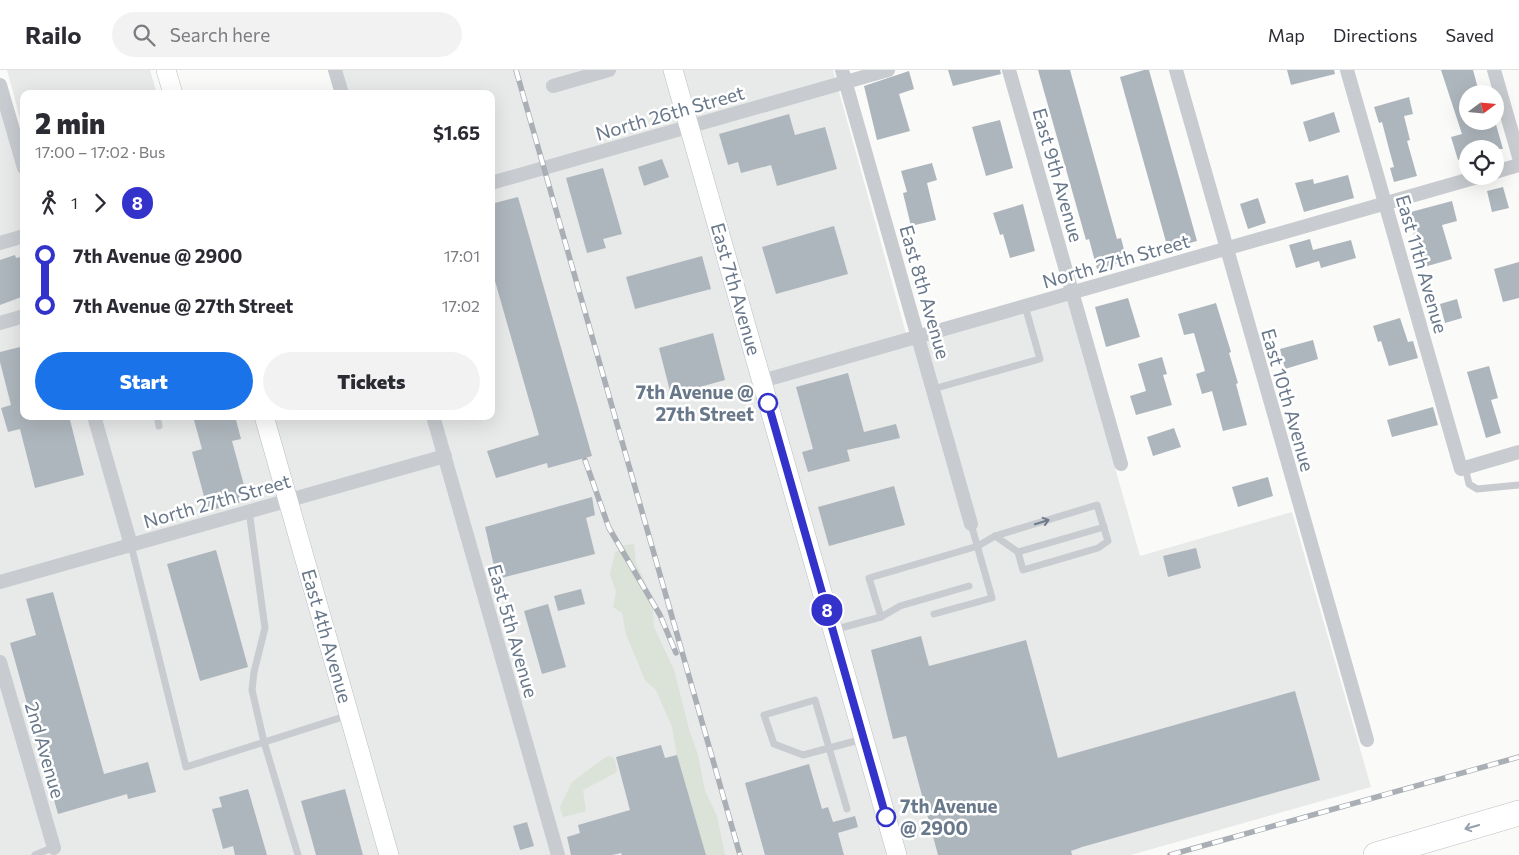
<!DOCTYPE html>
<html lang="en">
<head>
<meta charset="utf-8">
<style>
  body { margin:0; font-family:Commissioner,sans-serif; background:#f2f2f3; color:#2b2b33; height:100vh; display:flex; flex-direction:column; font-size:19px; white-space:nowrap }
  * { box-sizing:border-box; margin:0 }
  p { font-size:16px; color:#7c7c81 }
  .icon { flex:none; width:28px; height:28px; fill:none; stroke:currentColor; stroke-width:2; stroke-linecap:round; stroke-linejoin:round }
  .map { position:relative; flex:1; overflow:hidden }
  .panel { position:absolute; left:20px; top:20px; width:475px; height:330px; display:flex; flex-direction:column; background:#fff; border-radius:10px; box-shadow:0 5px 20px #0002 }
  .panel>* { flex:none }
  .badge { padding:0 10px; border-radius:16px; font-size:18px; line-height:32px }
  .needle { width:32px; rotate:74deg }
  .tools { position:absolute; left:1459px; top:15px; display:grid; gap:10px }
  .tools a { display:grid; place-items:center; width:45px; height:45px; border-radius:50%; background:#fff; box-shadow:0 5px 20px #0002; font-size:25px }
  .map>.badge { position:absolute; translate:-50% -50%; box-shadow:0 0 0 2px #fff }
  .legs { display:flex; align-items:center; gap:8px; height:55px; padding:0 15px; font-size:16px }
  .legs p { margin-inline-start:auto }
  .overview { display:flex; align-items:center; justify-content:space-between; height:85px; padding:0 15px }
  h1 { font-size:28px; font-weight:800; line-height:38px }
  .button { display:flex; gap:10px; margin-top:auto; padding:10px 15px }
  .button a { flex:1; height:58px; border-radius:30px; background:#1a73e8; color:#fff; font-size:20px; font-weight:800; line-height:58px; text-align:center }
  .button a+a { background:#f2f2f3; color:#2b2b33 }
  ul { padding:0 15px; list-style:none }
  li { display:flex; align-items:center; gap:18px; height:50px; font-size:19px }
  li i { display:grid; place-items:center; width:8px; height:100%; margin:0 6px; background:currentColor }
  li i::after { content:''; width:12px; height:12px; margin:-6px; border:4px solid; border-radius:50%; background:#fff }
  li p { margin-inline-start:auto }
  li:first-child i { background:linear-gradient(#0000 50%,currentColor 0) }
  li:last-child i { background:linear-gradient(currentColor 50%,#0000 0) }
  header { display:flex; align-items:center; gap:30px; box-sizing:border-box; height:70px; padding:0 25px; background:#fff; border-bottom:1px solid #e1e1e2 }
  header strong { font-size:24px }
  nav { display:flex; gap:28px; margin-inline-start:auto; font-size:18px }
  .search { width:350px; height:45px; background:#f2f2f3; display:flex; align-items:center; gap:12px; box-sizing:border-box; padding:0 18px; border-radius:28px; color:#7c7c81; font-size:19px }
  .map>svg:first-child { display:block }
  .built { fill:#e8e9e9 }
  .green { fill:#dbe2d8 }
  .building { fill:#aeb6bd }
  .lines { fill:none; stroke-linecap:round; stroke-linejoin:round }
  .secondary-casing { stroke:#babfc4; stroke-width:20 }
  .highway-casing { stroke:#bcbfc3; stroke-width:26 }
  .lane { stroke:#c8cbcf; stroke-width:7 }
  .street { stroke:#c8cbcf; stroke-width:14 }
  .secondary { stroke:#fff; stroke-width:19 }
  .highway { stroke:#fff; stroke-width:25 }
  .rail-casing { stroke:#aaafb6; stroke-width:5.5 }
  .rail { stroke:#fff; stroke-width:4; stroke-dasharray:11; stroke-linecap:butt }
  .oneway { stroke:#6d7c8d }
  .oneway2 { stroke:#95a0ad }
  .line-1-casing { stroke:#fff; stroke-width:11 }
  .line-1 { stroke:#33c; stroke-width:8 }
  .stop-1-dot { fill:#fff; stroke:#33c; stroke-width:2.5 }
  .labels { text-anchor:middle; stroke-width:5; stroke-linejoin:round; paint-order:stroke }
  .street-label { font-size:19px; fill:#68788a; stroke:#fff }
  .stop-label { font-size:19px; font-weight:bold; fill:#68788a; stroke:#fff; text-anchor:end }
</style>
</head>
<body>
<header>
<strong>Railo</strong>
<div class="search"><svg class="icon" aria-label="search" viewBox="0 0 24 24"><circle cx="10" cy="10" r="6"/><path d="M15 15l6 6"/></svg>Search here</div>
<nav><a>Map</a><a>Directions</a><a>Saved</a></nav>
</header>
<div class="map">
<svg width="1519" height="785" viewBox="0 0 1519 785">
  <rect width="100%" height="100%" fill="#fafaf8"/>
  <g class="built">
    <polygon points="7,0 150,0 157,24 24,24 24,63"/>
    <polygon points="338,0 833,0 909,274 1068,231 1140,486 1292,442 1371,717 1131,785 0,785 0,33 24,119 24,346 491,346 491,24 344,24"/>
  </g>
  <g class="green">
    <polygon points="634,474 636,494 643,507 652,530 654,557 674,600 689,659 698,685 705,721 717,746 725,785 706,785 677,686 672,657 656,620 645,610 626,564 622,543 613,537 616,522 610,504 615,483 624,475"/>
    <polygon points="611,686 615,690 617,702 583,720 586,741 563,747 560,737 572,712 606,687"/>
  </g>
  <g class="building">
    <polygon points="948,0 1000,0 1001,4 953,16"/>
    <polygon points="1038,0 1070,0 1117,169 1121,168 1127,191 1097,199 1089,169 1086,170"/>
    <polygon points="1144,0 1149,0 1197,171 1168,179 1120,7"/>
    <polygon points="1287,0 1334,0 1335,4 1291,15"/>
    <polygon points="1441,0 1473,0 1479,22 1468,24 1468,51 1495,51 1503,79 1468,79 1468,87 1458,90 1451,67 1462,64"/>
    <polygon points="909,1 914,19 899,24 910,61 877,70 864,16"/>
    <polygon points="1409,27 1413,44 1404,46 1410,70 1407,71 1417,106 1394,112 1390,98 1394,97 1389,79 1382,52 1379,53 1374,37"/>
    <polygon points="1334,42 1340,62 1309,72 1303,52"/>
    <polygon points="789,44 795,65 825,57 837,99 777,116 771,95 741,103 738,92 728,95 719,64"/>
    <polygon points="1000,50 1013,98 986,106 972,57"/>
    <polygon points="662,89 669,107 644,116 638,97"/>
    <polygon points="932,93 937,110 927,113 936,150 911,156 903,123 907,122 901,101"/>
    <polygon points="603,98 622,164 603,169 606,178 587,183 566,108"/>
    <polygon points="1348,105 1354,128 1304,142 1295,113 1313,109 1314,114"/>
    <polygon points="1503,117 1509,138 1492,142 1487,121"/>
    <polygon points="518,127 592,386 548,398 547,393 496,408 487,381 539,365 491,197 491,134"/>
    <polygon points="1258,128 1266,153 1248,159 1240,134"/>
    <polygon points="1452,131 1457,151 1442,155 1452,189 1424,197 1407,143"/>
    <polygon points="1023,134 1035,181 1010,188 1003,164 1000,165 993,143"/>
    <polygon points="834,156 848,204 776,224 762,177"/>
    <polygon points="1310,169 1313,180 1351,170 1356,188 1321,198 1319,191 1296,198 1289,175"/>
    <polygon points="15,185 16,188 24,186 24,226 0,235 0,190"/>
    <polygon points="702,186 711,219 635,239 626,207"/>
    <polygon points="1519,192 1519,228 1503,232 1494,199"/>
    <polygon points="1128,228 1140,267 1106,277 1095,237"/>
    <polygon points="1457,229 1462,248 1445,253 1440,234"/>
    <polygon points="1216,233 1231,282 1229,283 1238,313 1236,314 1247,355 1223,361 1212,321 1202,324 1196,304 1205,301 1194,263 1184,265 1178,244"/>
    <polygon points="1400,248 1408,272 1413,271 1418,288 1389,296 1381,271 1378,272 1373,256"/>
    <polygon points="713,263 725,310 671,325 659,278"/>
    <polygon points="1313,270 1318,289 1285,299 1280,279"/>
    <polygon points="24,276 24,346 69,346 84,405 35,418 20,359 8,362 1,338 11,335 0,292 0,282"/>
    <polygon points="1162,287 1167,304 1163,305 1172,335 1136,345 1130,326 1146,321 1138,294"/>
    <polygon points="1489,296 1498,328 1491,330 1501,363 1486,368 1467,302"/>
    <polygon points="848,303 864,362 896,354 900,368 847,380 850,391 808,402 802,382 813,379 796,317"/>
    <polygon points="1433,337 1438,355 1392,367 1387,350"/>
    <polygon points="207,346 235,346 241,369 232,371 248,430 208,441 192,382 202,379 194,350"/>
    <polygon points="1174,358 1181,377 1153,386 1147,367"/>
    <polygon points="1268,407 1273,426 1238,437 1232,417"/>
    <polygon points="894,416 905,455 829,476 818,437"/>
    <polygon points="592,427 595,445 586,448 595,484 497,509 485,457"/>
    <polygon points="1196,478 1201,498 1168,507 1163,486"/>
    <polygon points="216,480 248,597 200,611 167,494"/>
    <polygon points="581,519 585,534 558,541 554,526"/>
    <polygon points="53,522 104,704 148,692 156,722 128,729 127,724 58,744 10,573 36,565 26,529"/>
    <polygon points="548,534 566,597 542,604 524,541"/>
    <polygon points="921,566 929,596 1026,570 1058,688 1295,621 1320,710 1082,777 1071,781 1072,785 938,785 906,666 893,669 871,580"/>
    <polygon points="661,675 665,688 677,685 706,785 622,785 621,783 612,785 571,785 567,767 580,763 578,755 630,740 616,687"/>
    <polygon points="809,694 822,739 828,737 833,752 855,746 858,757 838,763 844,785 765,785 745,713"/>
    <polygon points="248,719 267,785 235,785 233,776 223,779 212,739 222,737 219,727"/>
    <polygon points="345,719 363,785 316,785 301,731"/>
    <polygon points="527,752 534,776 520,780 513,756"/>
  </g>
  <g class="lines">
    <defs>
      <g id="secondary">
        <polyline points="166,0 173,24"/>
        <polyline points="673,0 897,785"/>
        <polyline points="264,346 389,785"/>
      </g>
      <polyline id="highway" points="1376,785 1519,743"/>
    </defs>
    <use href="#secondary" class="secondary-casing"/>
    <use href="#highway" class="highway-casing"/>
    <g class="lane">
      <polyline points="933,319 1040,289 1025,236"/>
      <polyline points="157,346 159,356"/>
      <polyline points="1465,397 1469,414 1477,419 1519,415"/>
      <polyline points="249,441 265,558 254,602 252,620 264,672 298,785"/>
      <polyline points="131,475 186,697 349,645"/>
      <polyline points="1018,482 1104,457"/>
      <polyline points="934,544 992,528 971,454"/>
      <polyline points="881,547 869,508 978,476 995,466 1097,435 1108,471 1098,478 1023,500 1018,482 995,466"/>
      <polyline points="833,560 881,547 900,536 969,516"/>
      <polyline points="847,739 815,630 764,645 774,674 803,685 863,669"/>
      <polyline points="35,785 54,777"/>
    </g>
    <g class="street">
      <polyline points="335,0 342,24"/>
      <polyline points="842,0 971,454"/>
      <polyline points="1009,0 1121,394"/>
      <polyline points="1176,0 1367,670"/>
      <polyline points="1347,0 1461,399 1519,382"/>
      <polyline points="1494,0 1519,87"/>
      <polyline points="0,15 24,98"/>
      <polyline points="553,16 609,0"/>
      <polyline points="1495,102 1519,95"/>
      <polyline points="491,113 888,0"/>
      <polyline points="0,173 24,166"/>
      <polyline points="0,253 24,246"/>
      <polyline points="762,311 1481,106"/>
      <polyline points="94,346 131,475"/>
      <polyline points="433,346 558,785"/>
      <polyline points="0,512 445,386"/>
      <polyline points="0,592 54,778"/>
    </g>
    <use href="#secondary" class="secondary"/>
    <use href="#highway" class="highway"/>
    <defs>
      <g id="rail">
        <polyline points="516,0 740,785"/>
        <polyline points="585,390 609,458 660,545 676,583"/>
        <polyline points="1170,785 1519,687"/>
      </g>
    </defs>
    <use href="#rail" class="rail-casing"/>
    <use href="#rail" class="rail"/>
  </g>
  <defs><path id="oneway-shaft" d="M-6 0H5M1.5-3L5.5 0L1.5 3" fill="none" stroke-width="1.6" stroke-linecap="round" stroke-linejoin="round" transform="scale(1.25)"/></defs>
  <use class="oneway" href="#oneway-shaft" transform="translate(1042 452) rotate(-17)"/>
  <use class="oneway2" href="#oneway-shaft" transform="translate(1472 757) rotate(164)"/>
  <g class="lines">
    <defs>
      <polyline id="line-1" points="768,333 886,747"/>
    </defs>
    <use href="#line-1" class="line-1-casing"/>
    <use href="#line-1" class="line-1"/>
  </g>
  <g class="stop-1-dot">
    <circle cx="768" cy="333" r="9"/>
    <circle cx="886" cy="747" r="9"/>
  </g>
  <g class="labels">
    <g class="street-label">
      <text transform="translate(670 43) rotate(-16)" y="7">North 26th Street</text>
      <text transform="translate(1058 105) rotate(74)" y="7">East 9th Avenue</text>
      <text transform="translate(1116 191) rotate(-16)" y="7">North 27th Street</text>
      <text transform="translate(1422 194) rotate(74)" y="7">East 11th Avenue</text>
      <text transform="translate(736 219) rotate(74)" y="7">East 7th Avenue</text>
      <text transform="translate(925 222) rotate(74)" y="7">East 8th Avenue</text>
      <text transform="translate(1288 330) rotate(74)" y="7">East 10th Avenue</text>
      <text transform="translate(217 431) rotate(-16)" y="7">North 27th Street</text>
      <text transform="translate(513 561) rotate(74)" y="7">East 5th Avenue</text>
      <text transform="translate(327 566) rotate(74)" y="7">East 4th Avenue</text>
      <text transform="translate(45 680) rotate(74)" y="7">2nd Avenue</text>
    </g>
    <g class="stop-label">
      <text x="754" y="329">7th Avenue @<tspan x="754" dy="22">27th Street</tspan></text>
      <text x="900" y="743" text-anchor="start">7th Avenue<tspan x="900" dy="22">@ 2900</tspan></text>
    </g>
  </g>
</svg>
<div class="tools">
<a><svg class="needle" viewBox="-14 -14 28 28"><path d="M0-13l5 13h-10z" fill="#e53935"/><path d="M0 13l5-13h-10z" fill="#7c7c81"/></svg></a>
<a><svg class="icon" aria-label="locate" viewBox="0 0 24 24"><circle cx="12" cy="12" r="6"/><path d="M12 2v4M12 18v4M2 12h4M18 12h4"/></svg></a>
</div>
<b class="badge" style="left:827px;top:540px;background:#33c;color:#fff">8</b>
<section class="panel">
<div class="overview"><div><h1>2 min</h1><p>17:00 – 17:02 · Bus</p></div><b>$1.65</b></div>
<div class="legs"><svg class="icon" aria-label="walk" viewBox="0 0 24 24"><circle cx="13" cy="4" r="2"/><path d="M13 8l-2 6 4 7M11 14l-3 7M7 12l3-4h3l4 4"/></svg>1<svg class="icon" aria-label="forward" viewBox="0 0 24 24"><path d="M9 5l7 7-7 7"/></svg><b class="badge" style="background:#33c;color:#fff">8</b></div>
<ul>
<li><i style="color:#33c"></i><b>7th Avenue @ 2900</b><p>17:01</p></li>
<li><i style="color:#33c"></i><b>7th Avenue @ 27th Street</b><p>17:02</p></li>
</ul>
<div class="button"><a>Start</a><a>Tickets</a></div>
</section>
</div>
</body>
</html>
